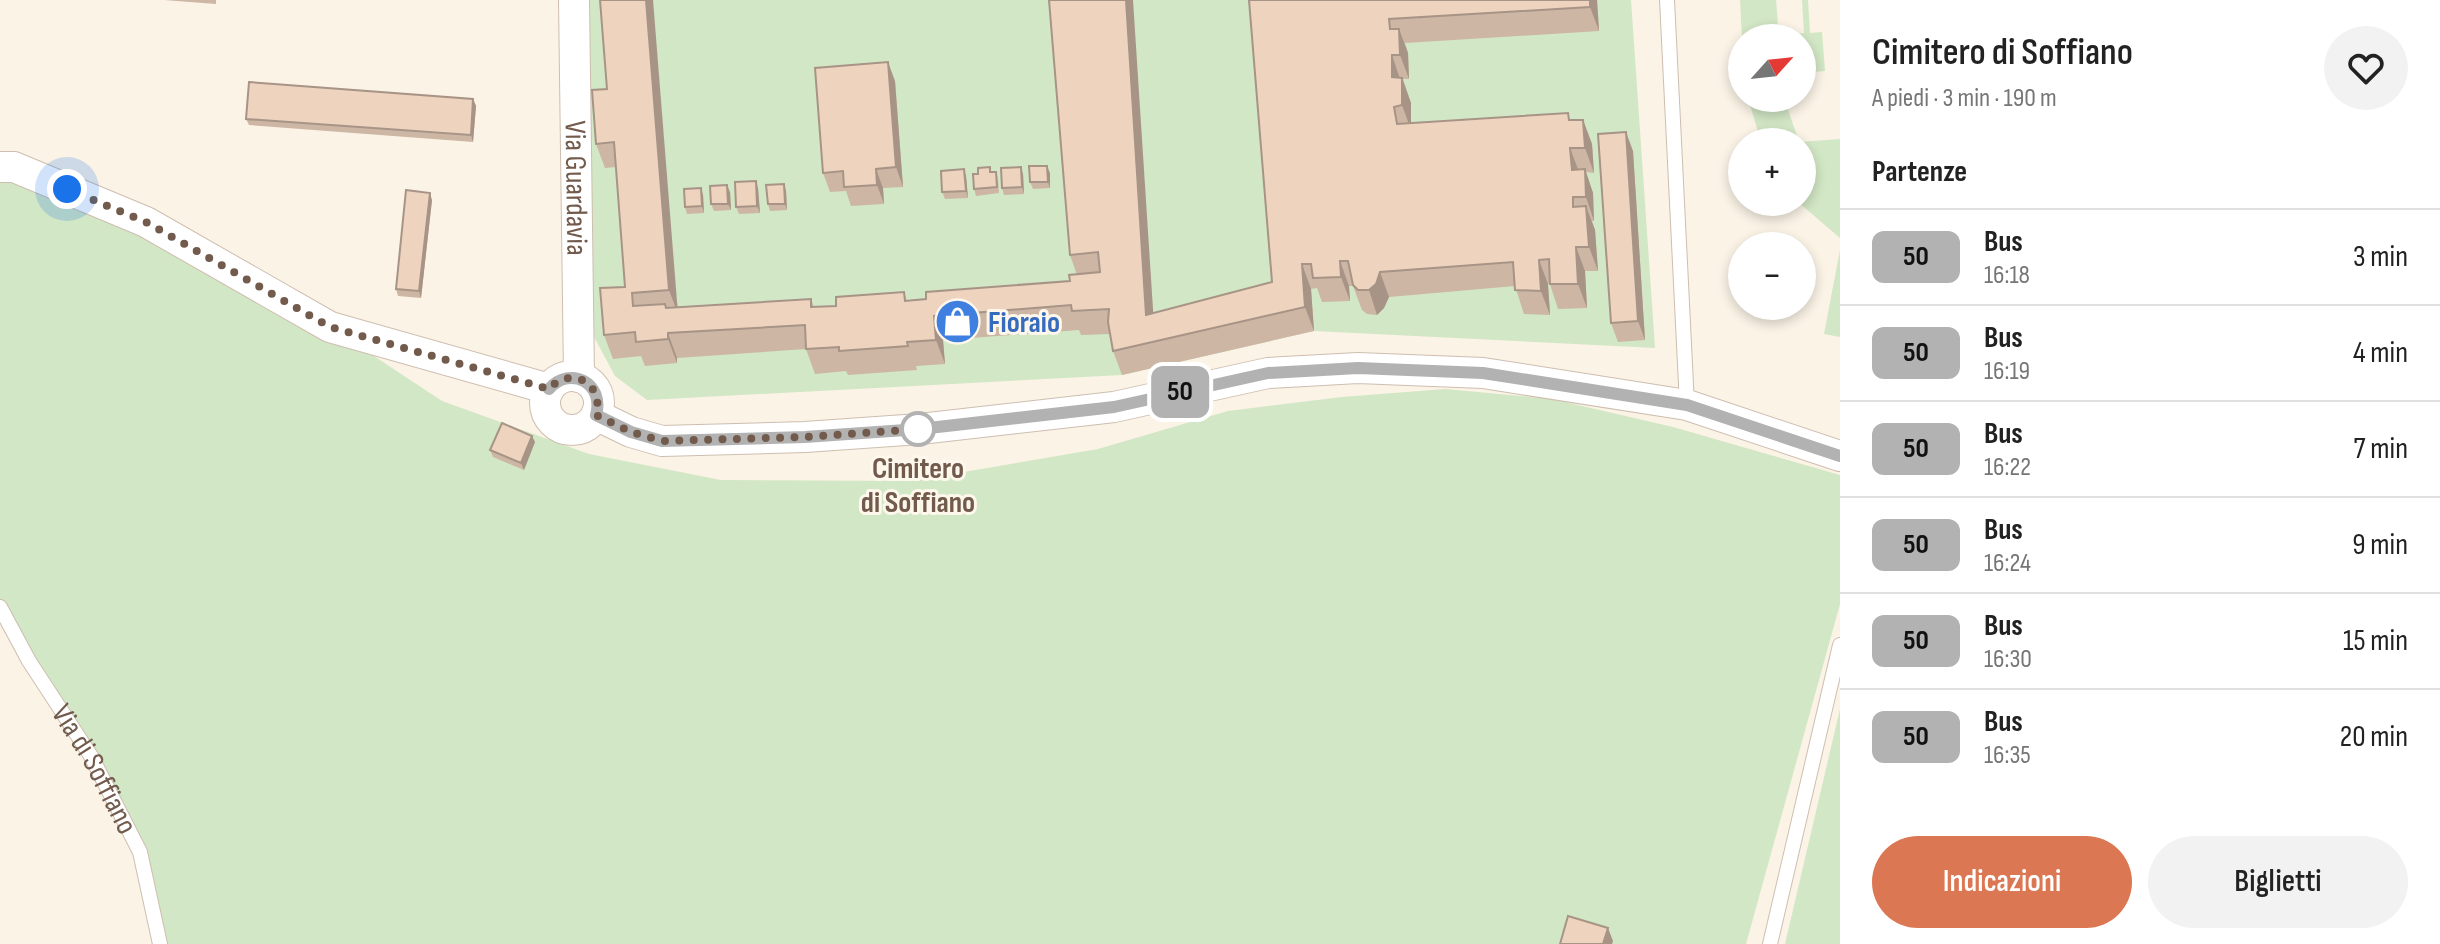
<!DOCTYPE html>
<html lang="it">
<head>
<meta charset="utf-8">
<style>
  body { margin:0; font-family:"Sofia Sans Condensed",sans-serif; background:#f2f2f2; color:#222; height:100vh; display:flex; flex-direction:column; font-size:30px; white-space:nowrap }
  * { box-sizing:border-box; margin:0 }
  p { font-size:26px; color:#767676 }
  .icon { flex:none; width:44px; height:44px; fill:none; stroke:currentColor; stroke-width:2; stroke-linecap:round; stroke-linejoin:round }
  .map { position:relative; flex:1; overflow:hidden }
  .sheet { display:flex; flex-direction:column; background:#fff; width:600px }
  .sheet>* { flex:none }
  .badge { padding:0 16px; border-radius:12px; font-size:28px; line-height:52px }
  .needle { width:52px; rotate:63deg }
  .fabs { position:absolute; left:1728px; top:24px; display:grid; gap:16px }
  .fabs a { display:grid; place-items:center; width:88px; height:88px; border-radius:50%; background:#fff; box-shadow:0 4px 12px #0003; font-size:40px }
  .you { position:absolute; width:40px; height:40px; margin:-20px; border:6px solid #fff; border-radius:50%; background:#1a73e8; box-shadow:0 0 0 12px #1a73e833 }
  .map>.badge { position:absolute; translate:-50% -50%; box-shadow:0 0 0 4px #fff }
  h2 { padding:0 32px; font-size:30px; line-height:72px }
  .round { display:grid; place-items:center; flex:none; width:84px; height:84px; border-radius:42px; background:#f2f2f2 }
  .head { display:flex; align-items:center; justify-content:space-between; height:136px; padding:0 32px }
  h1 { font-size:38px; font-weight:600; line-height:60px }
  .button { display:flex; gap:16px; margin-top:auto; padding:16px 32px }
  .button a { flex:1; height:92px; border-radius:48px; background:#dc7753; color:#fff; font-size:32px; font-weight:600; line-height:92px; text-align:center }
  .button a+a { background:#f2f2f2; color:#222 }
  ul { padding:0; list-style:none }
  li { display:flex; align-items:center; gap:24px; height:96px; padding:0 32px; border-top:2px solid #e0e0e0 }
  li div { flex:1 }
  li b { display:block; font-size:30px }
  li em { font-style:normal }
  li .badge { min-width:88px; font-weight:700; text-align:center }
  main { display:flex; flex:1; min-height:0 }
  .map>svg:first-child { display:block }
  .green { fill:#d2e7c5 }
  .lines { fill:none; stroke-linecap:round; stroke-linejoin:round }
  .service-casing { stroke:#cebeb0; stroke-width:16 }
  .minor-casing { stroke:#cebeb0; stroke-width:32 }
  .service { stroke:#fff; stroke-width:14 }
  .minor { stroke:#fff; stroke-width:30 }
  .wall { fill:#cdb6a4 }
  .shaded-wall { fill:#a79486 }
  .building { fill:#eed4bf; stroke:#a79486; stroke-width:2 }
  .line-casing { stroke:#fff; stroke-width:18 }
  .line { stroke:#b2b2b2; stroke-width:12 }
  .walk { stroke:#725b4c; stroke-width:8; stroke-dasharray:0 14.4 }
  .stop-dot { fill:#fff; stroke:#b2b2b2; stroke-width:4 }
  .labels { text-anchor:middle; stroke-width:6; stroke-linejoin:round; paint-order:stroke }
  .street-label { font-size:30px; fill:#725b4c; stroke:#fef7ec }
  .shop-label { font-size:30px; font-weight:bold; fill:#366cbe; stroke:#fef7ec; text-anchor:start }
  .stop-label { font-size:30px; font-weight:bold; fill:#725b4c; stroke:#fef7ec }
</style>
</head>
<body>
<main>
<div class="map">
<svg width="1840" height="944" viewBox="0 0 1840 944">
  <rect width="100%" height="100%" fill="#fbf3e6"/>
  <g class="green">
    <polygon points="584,0 1631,0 1655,348 1314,331 1122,375 647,400 615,376 593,335"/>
    <polygon points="1740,0 1776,0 1779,38 1742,38"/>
    <polygon points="1802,0 1808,0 1810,33 1822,32 1825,71 1802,73 1802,38 1791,38 1791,34 1804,33"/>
    <polygon points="1748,98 1784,98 1799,142 1840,139 1840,238 1798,202 1802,202 1802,142 1761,142"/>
    <polygon points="0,167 330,327 442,401 589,454 721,480 911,481 1098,449 1228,411 1342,397 1445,389 1552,399 1673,427 1840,475 1840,604 1746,944 160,944 140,852 0,607"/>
    <polygon points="1840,250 1840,337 1824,334"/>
    <polygon points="1840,709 1840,944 1785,944"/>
  </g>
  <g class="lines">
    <defs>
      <g id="service">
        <polyline points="1667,0 1687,405"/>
        <path id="s1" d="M 0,607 L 29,661 L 91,756 L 140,852 L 160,944"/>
        <polyline points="1770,944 1840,645"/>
      </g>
      <g id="minor">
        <path id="s2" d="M 574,0 L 579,377"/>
        <polyline points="0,167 14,167 146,222 330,327 549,389"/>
        <circle cx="572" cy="403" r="27"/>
        <polyline points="596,415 631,432 662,441 805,437 920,429 1114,407 1268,373 1358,368 1483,373 1687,405 1840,456"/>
      </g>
    </defs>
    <use href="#service" class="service-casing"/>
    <use href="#minor" class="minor-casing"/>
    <use href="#service" class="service"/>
    <use href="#minor" class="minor"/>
  </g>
  <g class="wall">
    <polygon points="164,0 216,0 216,4"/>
    <polygon points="1049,0 1153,313 1272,282 1249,0 1597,0 1599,31 1405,43 1408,53 1409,79 1403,79 1411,103 1411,123 1583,120 1592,144 1594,173 1586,172 1593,193 1594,221 1592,221 1595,230 1598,271 1585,271 1587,308 1558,309 1550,284 1548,284 1550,315 1524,314 1515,286 1389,297 1384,308 1377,315 1367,314 1362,310 1353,286 1349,286 1350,301 1322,302 1317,288 1311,289 1314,331 1122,375 1113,351 1110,334 1081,335 1079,330 943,340 945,364 916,366 917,370 848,375 846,371 815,374 806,349 677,358 677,363 645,366 641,356 613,359 604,335 625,287 616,167 605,168 596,144 607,89 678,307 811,299 814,307 836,306 904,292 907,301 1070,281 1077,275 1070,255"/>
    <polygon points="895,81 903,187 883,188 884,204 851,206 846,191 830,192 823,173"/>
    <polygon points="473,99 476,106 473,142 249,125 246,119"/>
    <polygon points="1633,151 1645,340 1618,342 1611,323"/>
    <polygon points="991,172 996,172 998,179 999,193 976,196 974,189"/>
    <polygon points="1050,173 1050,188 1033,189 1030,182"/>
    <polygon points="1023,174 1024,194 1004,195 1002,188"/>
    <polygon points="966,176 968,198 945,199 942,192"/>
    <polygon points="758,188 760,213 739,214 736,207"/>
    <polygon points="786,191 787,210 770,211 768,204"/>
    <polygon points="730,192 731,210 714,211 711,204"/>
    <polygon points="703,195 704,213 687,214 685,207"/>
    <polygon points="432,200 421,298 398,296 396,289"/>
    <polygon points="535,442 524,470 493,457 490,450"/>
  </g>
  <g class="shaded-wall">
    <polygon points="646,0 653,0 678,314 669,290"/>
    <polygon points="1126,0 1133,0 1155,340 1146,315"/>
    <polygon points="1590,0 1597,0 1599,31 1590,7"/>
    <polygon points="1399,29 1408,53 1409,79 1400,55"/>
    <polygon points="1392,55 1400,79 1392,77"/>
    <polygon points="888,62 895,81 903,187 896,167"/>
    <polygon points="1402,78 1411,103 1411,130 1402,105"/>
    <polygon points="473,99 476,106 473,142 471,135"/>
    <polygon points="1583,120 1592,144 1594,173 1585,148"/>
    <polygon points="1626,132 1633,151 1645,340 1638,321"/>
    <polygon points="1570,148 1579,172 1572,170"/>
    <polygon points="1047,166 1050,173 1050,188 1048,182"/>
    <polygon points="1021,167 1023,174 1024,194 1022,187"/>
    <polygon points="876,169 883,188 884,204 877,185"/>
    <polygon points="964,169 966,176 968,198 966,191"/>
    <polygon points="1585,169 1593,193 1594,221 1586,197"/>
    <polygon points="756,181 758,188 760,213 757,206"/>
    <polygon points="784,184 786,191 787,210 785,204"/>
    <polygon points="727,185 730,192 731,210 728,204"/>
    <polygon points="701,188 703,195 704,213 702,206"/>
    <polygon points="430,193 432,200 421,298 419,291"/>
    <polygon points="1586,206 1595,230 1598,271 1589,247"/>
    <polygon points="1576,247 1585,271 1587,308 1578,284"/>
    <polygon points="1539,260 1548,284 1550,315 1541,291"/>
    <polygon points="1340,261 1349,286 1350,301 1341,277"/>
    <polygon points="1302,264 1311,289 1314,331 1305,307"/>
    <polygon points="1380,272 1389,297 1384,308 1377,315 1369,290"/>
    <polygon points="934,316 943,340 945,364 936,340"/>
    <polygon points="668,333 677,358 677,363 668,339"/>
    <polygon points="532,436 535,442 524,470 521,463"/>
    <polygon points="1608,928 1613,941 1612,944 1603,944"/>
  </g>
  <g class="building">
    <polygon points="600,0 646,0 669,290 632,293 633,306 665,304 666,308 811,299 811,307 836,306 836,297 904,292 905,301 926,299 926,292 1070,281 1069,275 1100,272 1098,252 1070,255 1049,0 1126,0 1146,315 1272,282 1249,0 1590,0 1590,7 1389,19 1390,29 1399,29 1400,55 1392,55 1392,77 1402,78 1402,105 1394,107 1397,124 1568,113 1569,120 1583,120 1585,148 1570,148 1572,170 1585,169 1586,197 1573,197 1573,207 1586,206 1589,247 1576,247 1578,284 1550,284 1549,259 1539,260 1541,291 1515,290 1513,262 1380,272 1376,284 1369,290 1358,290 1353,285 1348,261 1340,261 1341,277 1313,278 1311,264 1302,264 1305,307 1113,351 1108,322 1109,309 1072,311 1071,305 934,316 936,340 907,342 908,346 839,351 839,347 806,349 805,325 668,333 668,339 636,342 635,332 604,335 600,288 625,287 614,142 596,144 592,90 607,89"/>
    <polygon points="888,62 896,167 876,169 877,185 844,187 843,171 823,173 815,68"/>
    <polygon points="249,82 473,99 471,135 246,119"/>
    <polygon points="1626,132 1638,321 1611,323 1598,134"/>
    <polygon points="1029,166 1047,166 1048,182 1030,182"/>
    <polygon points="990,167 990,172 996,172 997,187 974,189 973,174 978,174 978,168"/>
    <polygon points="1021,167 1022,187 1002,188 1001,168"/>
    <polygon points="964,169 966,191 942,192 941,171"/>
    <polygon points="756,181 757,206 736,207 735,182"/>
    <polygon points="784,184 785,204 768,204 766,185"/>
    <polygon points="727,185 728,204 711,204 710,186"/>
    <polygon points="701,188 702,206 685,207 684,189"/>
    <polygon points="406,190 430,193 419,291 396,289"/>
    <polygon points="502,423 532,436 521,463 490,450"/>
    <polygon points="1568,916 1608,928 1603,944 1560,944"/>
  </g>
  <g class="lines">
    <defs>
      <path id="line" d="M 549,389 C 570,365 605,383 596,415 L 631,432 L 662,441 L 805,437 L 920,429 L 1114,407 L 1268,373 L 1358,368 L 1483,373 L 1687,405 L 1840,456"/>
    </defs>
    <use href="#line" class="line-casing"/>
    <use href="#line" class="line"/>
    <path class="walk" d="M 67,189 L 146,222 L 330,327 L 549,389 C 570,365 605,383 596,415 L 631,432 L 662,441 L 805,437 L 920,429 L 918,429"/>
  </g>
  <defs>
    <symbol id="shop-disc" viewBox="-11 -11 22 22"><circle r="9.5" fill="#3f7fe0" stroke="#fef7ec"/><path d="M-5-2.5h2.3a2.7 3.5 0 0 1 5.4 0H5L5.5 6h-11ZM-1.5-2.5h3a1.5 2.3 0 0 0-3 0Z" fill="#fff"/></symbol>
  </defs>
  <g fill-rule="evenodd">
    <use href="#shop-disc" x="932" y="296" width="51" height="51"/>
  </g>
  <circle class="stop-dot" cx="918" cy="429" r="16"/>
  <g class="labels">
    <g class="street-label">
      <text dy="10" stroke="none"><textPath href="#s2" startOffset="188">Via Guardavia</textPath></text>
      <text dy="10" stroke="none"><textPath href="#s1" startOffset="188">Via di Soffiano</textPath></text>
    </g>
    <g class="shop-label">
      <text x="988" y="332">Fioraio</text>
    </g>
    <g class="stop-label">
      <text x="918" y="478">Cimitero<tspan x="918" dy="34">di Soffiano</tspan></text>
    </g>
  </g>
</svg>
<div class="fabs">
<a><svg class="needle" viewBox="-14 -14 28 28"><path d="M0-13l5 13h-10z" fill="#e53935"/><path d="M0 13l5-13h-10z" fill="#767676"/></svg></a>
<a>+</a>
<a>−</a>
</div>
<div class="you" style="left:67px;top:189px"></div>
<b class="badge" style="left:1180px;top:392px;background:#b2b2b2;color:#111">50</b>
</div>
<section class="sheet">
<div class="head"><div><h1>Cimitero di Soffiano</h1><p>A piedi · 3 min · 190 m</p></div><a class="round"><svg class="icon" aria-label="heart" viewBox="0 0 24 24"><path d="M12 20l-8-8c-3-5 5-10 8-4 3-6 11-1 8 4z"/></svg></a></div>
<h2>Partenze</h2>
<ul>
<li><span class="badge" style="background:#b2b2b2;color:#111">50</span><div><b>Bus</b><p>16:18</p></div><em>3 min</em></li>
<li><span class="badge" style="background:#b2b2b2;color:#111">50</span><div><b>Bus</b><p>16:19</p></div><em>4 min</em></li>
<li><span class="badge" style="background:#b2b2b2;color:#111">50</span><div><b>Bus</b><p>16:22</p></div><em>7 min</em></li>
<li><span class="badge" style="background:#b2b2b2;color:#111">50</span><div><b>Bus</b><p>16:24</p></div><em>9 min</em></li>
<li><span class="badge" style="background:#b2b2b2;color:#111">50</span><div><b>Bus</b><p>16:30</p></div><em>15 min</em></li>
<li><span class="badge" style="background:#b2b2b2;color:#111">50</span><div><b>Bus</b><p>16:35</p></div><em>20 min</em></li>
</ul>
<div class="button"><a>Indicazioni</a><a>Biglietti</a></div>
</section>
</main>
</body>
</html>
